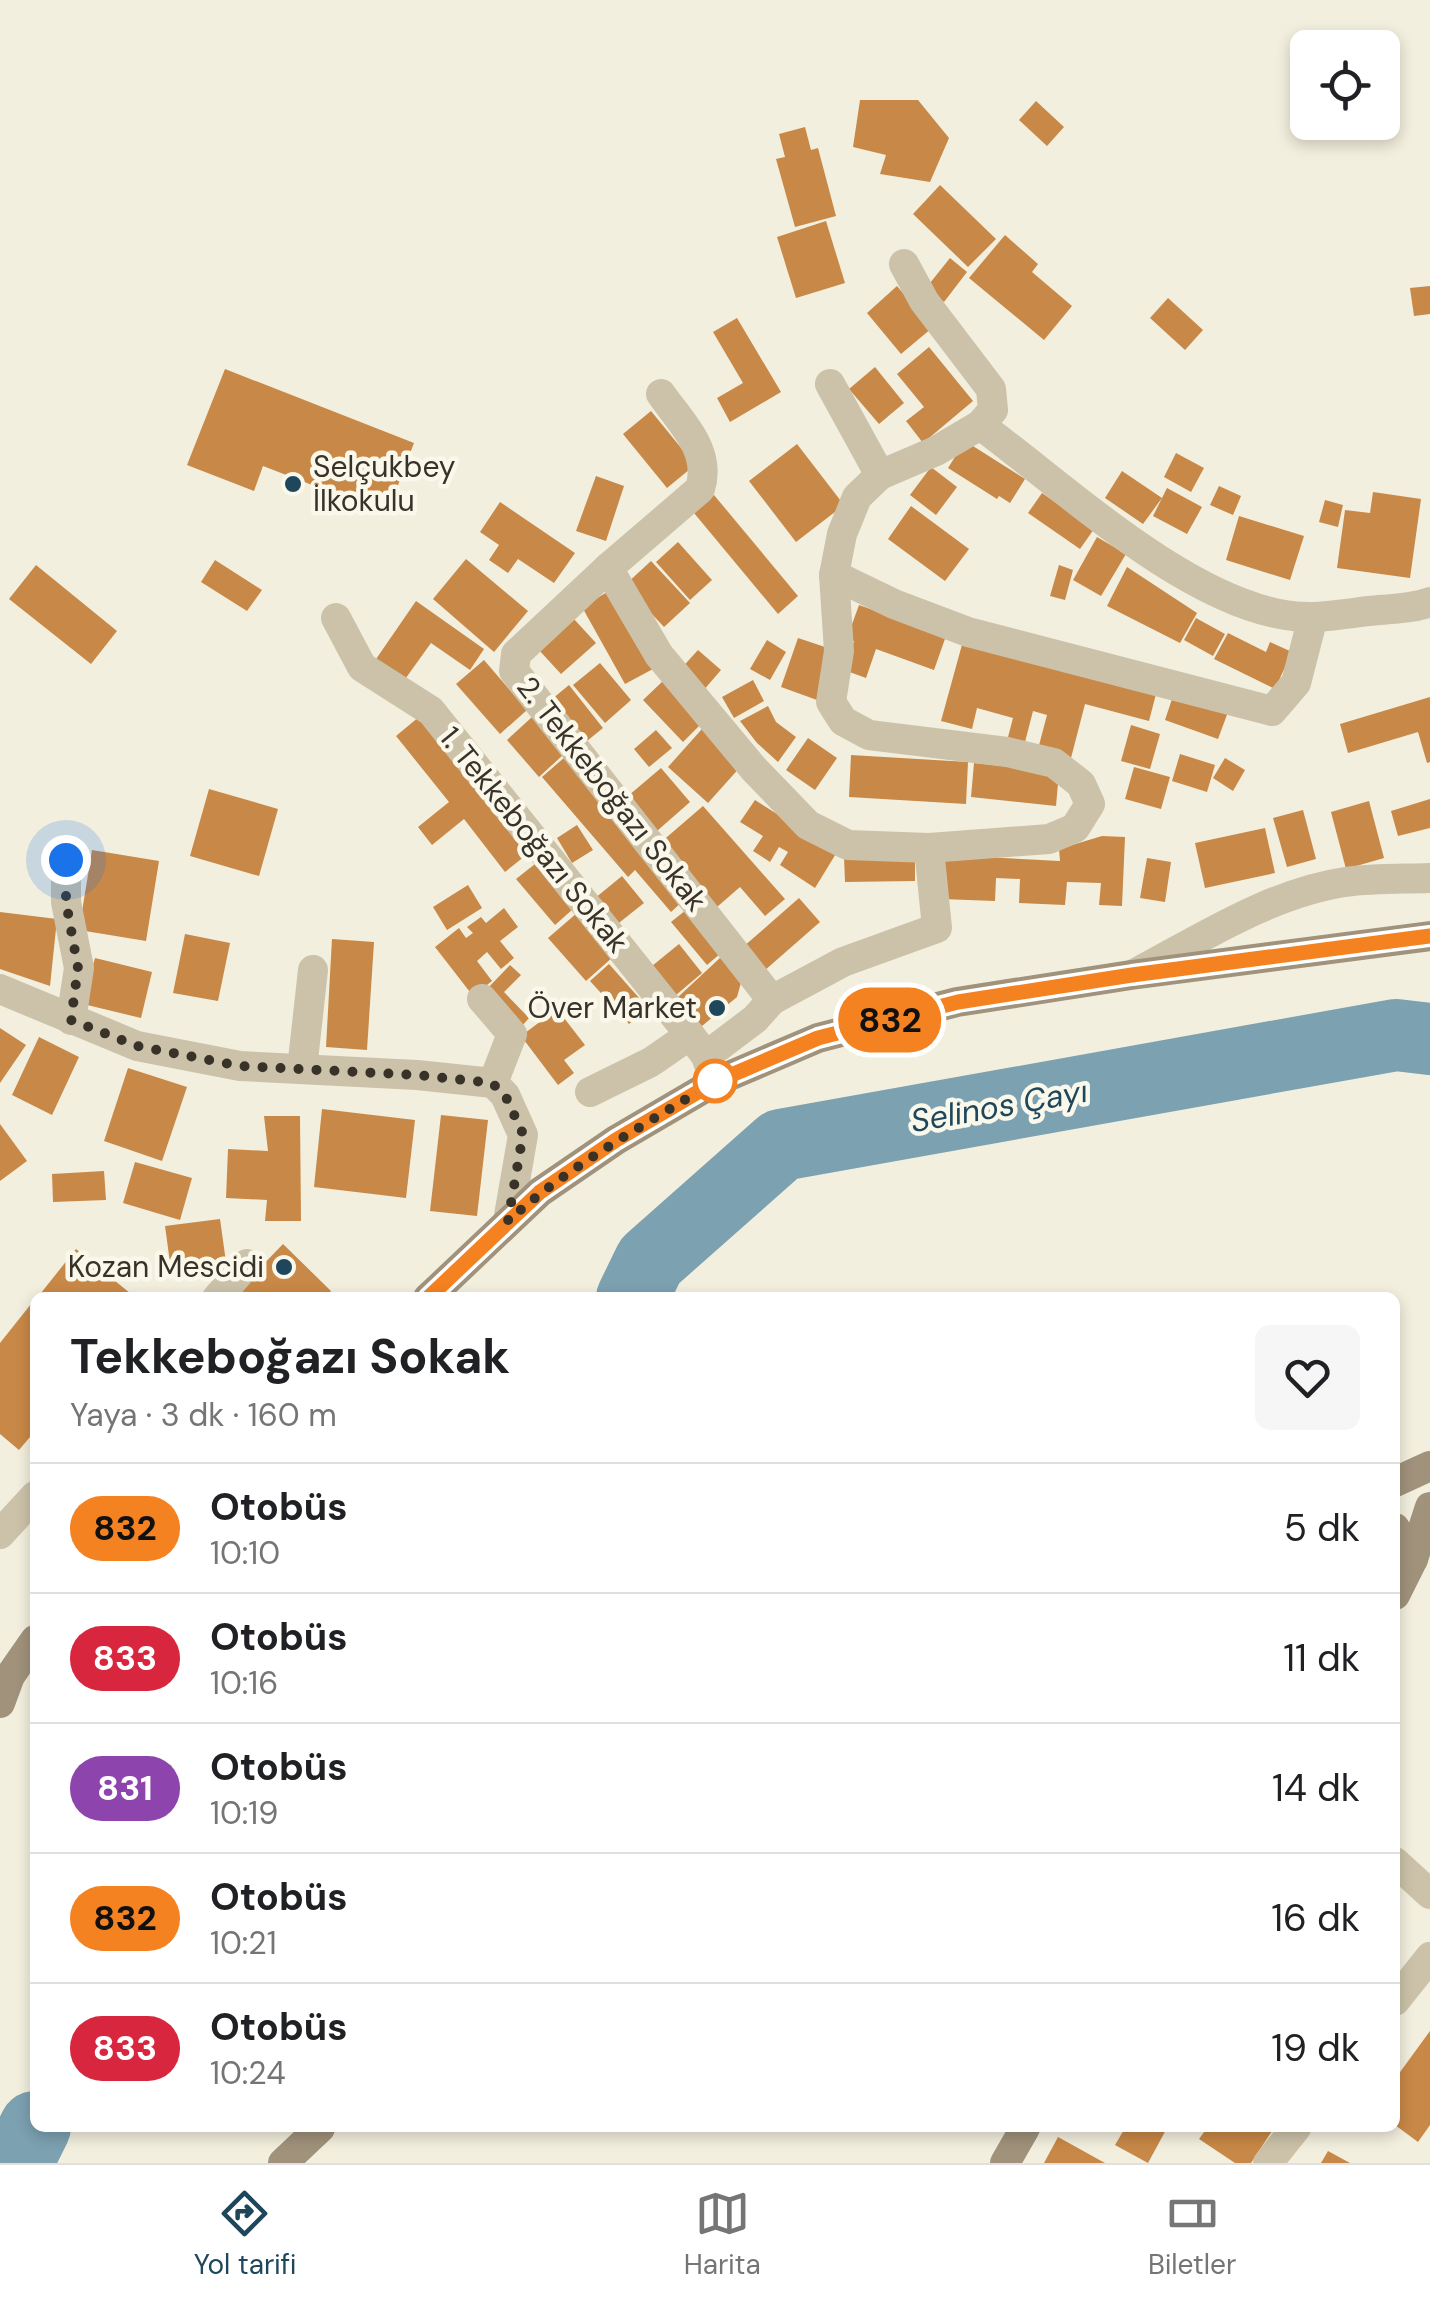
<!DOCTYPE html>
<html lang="tr">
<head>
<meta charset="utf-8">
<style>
  body { margin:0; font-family:"DM Sans",sans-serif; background:#f6f6f6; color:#202124; height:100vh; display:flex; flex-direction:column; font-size:38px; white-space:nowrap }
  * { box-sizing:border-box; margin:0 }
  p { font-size:32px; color:#757577 }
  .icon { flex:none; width:55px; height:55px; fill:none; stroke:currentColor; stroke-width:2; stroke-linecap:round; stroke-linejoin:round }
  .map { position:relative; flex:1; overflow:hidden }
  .details { position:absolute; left:30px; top:1292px; width:1370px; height:840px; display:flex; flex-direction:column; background:#fff; border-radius:15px; box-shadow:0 5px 15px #0003 }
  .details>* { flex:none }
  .badge { padding:0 20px; border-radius:32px; font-size:35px; line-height:65px }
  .tools { position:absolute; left:1290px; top:30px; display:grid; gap:20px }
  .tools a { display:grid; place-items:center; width:110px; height:110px; border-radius:15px; background:#fff; box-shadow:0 5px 15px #0003; font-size:50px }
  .you { position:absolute; width:50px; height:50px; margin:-25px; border:8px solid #fff; border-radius:50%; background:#1a73e8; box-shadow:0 0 0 15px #1a73e833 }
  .map>.badge { position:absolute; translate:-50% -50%; box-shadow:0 0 0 5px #fff }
  .round { display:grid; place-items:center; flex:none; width:105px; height:105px; border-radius:15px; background:#f6f6f6 }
  .headline { display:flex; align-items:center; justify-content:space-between; height:170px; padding:0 40px }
  h1 { font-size:48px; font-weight:700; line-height:75px }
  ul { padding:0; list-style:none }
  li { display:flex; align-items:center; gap:30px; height:130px; padding:0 40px; border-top:2px solid #e0e0e0 }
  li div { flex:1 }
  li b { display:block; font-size:38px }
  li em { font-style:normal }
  li .badge { min-width:110px; font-weight:700; text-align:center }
  .tabs { display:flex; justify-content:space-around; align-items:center; height:140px; border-top:2px solid #e0e0e0; background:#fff; font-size:28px; color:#757577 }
  .tabs a { display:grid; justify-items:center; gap:5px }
  .tabs .active { color:#1e475c }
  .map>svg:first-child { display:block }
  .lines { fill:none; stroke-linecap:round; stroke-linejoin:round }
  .river { stroke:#7ca1b1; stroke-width:72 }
  .building { fill:#c88847 }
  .street { stroke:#ccc2a9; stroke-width:30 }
  .secondary { stroke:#a0927b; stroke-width:30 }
  .line-casing { stroke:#fff; stroke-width:22 }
  .line { stroke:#f58220; stroke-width:15 }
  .walk { stroke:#393229; stroke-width:10; stroke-dasharray:0 18 }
  .poi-dot { fill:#1e475c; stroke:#faf7eb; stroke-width:4 }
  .stop-dot { fill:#fff; stroke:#f58220; stroke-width:5 }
  .labels { text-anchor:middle; stroke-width:9; stroke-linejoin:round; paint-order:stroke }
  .poi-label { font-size:30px; fill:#393229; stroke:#faf7eb; text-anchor:end }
  .street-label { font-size:30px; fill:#393229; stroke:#faf7eb }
  .water-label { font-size:32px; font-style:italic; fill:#1e475c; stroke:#faf7eb }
</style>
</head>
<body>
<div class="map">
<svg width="1430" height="2163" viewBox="0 0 1430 2163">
  <rect width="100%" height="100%" fill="#f3efde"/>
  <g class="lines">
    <g class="river">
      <polyline points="632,1298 650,1261 781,1145 1396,1035 1430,1039"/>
      <polyline points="17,2163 35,2127"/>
    </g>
  </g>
  <g class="building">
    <polygon points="860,100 918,100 949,138 930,182 880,174 886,155 853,147"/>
    <polygon points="1036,101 1064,127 1047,146 1019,120"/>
    <polygon points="805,127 811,150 818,148 836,216 795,227 776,159 785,157 779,134"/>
    <polygon points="940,185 996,239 968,267 913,214"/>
    <polygon points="826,221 845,283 796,298 777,237"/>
    <polygon points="1005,235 1038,264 1032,272 1072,306 1044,340 969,278"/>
    <polygon points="950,258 967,272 944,302 926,288"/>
    <polygon points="897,286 932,328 901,354 867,313"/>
    <polygon points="1430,286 1430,314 1414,316 1410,288"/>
    <polygon points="1168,298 1203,330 1185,350 1150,318"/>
    <polygon points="737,318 781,392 730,422 717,398 743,383 713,332"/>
    <polygon points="929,347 973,401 923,443 906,421 924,407 897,374"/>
    <polygon points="875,367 904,403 879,424 849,389"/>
    <polygon points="225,369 414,443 387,514 263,466 254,491 187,465"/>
    <polygon points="651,411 695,465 667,488 623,434"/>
    <polygon points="965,441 1025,479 1010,503 999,496 997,499 948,468"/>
    <polygon points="797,444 844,505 796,542 749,481"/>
    <polygon points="1176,453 1204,468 1191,492 1164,477"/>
    <polygon points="931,467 957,487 936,515 910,495"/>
    <polygon points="1122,471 1162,498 1143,524 1105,498"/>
    <polygon points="596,476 624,486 606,541 576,531"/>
    <polygon points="1219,486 1241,496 1233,515 1210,505"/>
    <polygon points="1167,488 1202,507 1187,534 1153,516"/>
    <polygon points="1373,492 1421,499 1410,578 1337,568 1345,510 1370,513"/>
    <polygon points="1042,493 1094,529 1080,549 1028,513"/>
    <polygon points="714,495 798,596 778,614 694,513"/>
    <polygon points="1325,500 1343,505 1338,527 1319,522"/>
    <polygon points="500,502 575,553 554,583 518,559 508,573 489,560 499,545 480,532"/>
    <polygon points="911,506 969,549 945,581 888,539"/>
    <polygon points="1239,516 1304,536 1290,580 1226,560"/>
    <polygon points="1097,537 1126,554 1101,596 1073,580"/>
    <polygon points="678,542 712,580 690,600 656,562"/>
    <polygon points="466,559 528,611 494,652 433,599"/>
    <polygon points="215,560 262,590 247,611 201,582"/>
    <polygon points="651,561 690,603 664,627 625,585"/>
    <polygon points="36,565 117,631 91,664 9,599"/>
    <polygon points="1059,565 1073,570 1065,600 1050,596"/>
    <polygon points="1127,567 1197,613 1180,643 1107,606"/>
    <polygon points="609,591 653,669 625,684 582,607"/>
    <polygon points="416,601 484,649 470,670 431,643 403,682 374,662"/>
    <polygon points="859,605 946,636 934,670 876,649 866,678 844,670 854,641 847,638"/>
    <polygon points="573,618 596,643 561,674 538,649"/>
    <polygon points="1196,618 1225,634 1213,656 1184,640"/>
    <polygon points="1228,633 1266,652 1270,642 1292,652 1275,689 1214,659"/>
    <polygon points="798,638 834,650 817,700 781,687"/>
    <polygon points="767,640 786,652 770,680 750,669"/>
    <polygon points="963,641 1156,694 1149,721 1085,704 1071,758 1038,749 1047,715 1033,711 1025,742 1008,737 1013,718 977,708 972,729 941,721"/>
    <polygon points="698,650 721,670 702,692 678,672"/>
    <polygon points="484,660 527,710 500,734 456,684"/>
    <polygon points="600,663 631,700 605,723 573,685"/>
    <polygon points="664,680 703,722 683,742 643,700"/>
    <polygon points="753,680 764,701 734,718 722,697"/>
    <polygon points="569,685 603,728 587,741 552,699"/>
    <polygon points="1174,693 1228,712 1218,739 1165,720"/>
    <polygon points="1430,697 1430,762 1427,763 1418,732 1348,753 1340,724"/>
    <polygon points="768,706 776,722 796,737 778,762 757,743 740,721"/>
    <polygon points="420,716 530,852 505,872 464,819 432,845 418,827 449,802 396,736"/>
    <polygon points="532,717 564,754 539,777 507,740"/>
    <polygon points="1131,725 1160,734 1150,769 1121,761"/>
    <polygon points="702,729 742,765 708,803 668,767"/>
    <polygon points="656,730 672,748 649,767 634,749"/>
    <polygon points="808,738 837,758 815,790 786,770"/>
    <polygon points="1180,754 1215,765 1207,792 1172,781"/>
    <polygon points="851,755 968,762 966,804 849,797"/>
    <polygon points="565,757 686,898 671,912 635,870 628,877 542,777"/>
    <polygon points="1225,758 1245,770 1233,791 1213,778"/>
    <polygon points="974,763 1059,772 1056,806 971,797"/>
    <polygon points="1134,767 1170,777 1161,809 1125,799"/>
    <polygon points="661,768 690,802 657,831 628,796"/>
    <polygon points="209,789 278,809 259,876 190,856"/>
    <polygon points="1430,799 1430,828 1398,836 1391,811"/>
    <polygon points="755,800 837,852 815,888 780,865 788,852 779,847 770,862 753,851 763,836 740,822"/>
    <polygon points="1369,801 1384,858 1346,869 1331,812"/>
    <polygon points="703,806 785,899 765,916 740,887 717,907 660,843"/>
    <polygon points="1303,810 1316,859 1287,867 1273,818"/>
    <polygon points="577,825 593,850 572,863 557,838"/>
    <polygon points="1265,828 1275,873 1205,888 1195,843"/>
    <polygon points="1102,836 1125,837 1122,906 1099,905 1101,883 1067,882 1065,905 1019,903 1020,879 996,878 995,901 941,899 942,855 1060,861 1059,849"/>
    <polygon points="92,850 159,861 146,941 79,930"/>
    <polygon points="915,855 915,881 845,882 844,856"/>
    <polygon points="1147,858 1171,862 1165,902 1140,898"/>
    <polygon points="535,864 573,909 555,925 516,879"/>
    <polygon points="622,876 644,903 615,926 594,899"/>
    <polygon points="468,885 482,908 447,930 433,907"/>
    <polygon points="799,898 820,922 764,971 743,947"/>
    <polygon points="504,908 518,927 500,941 514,958 501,969 487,952 477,961 492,981 473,996 435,947 459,928 466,938 473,933 467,927 481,917 486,923"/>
    <polygon points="686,910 721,953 707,965 671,922"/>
    <polygon points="0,912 57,919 50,986 0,969"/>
    <polygon points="577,913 614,956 586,981 548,938"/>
    <polygon points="185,934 230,943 218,1001 173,993"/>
    <polygon points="332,939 374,942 367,1050 326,1047"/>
    <polygon points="679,944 702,973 676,995 652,966"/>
    <polygon points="721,957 742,979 737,997 702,1026 677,998"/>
    <polygon points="95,958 152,972 141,1018 83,1004"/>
    <polygon points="609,964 648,1008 629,1024 590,981"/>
    <polygon points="510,965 521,975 504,992 529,1018 522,1026 486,990"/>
    <polygon points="557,1009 585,1045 564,1060 574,1073 558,1085 521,1036"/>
    <polygon points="0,1028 26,1045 0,1083"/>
    <polygon points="39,1037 79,1057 52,1115 12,1095"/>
    <polygon points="128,1068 187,1087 162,1161 104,1141"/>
    <polygon points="322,1109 415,1120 406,1198 314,1187"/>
    <polygon points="441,1115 488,1120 477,1216 430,1211"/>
    <polygon points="264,1116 300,1116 301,1221 265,1221 267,1200 226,1198 228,1149 268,1151"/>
    <polygon points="0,1124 27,1161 0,1181"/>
    <polygon points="135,1162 192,1178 180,1220 123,1203"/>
    <polygon points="104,1171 106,1200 53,1202 52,1174"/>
    <polygon points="220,1219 226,1262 171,1270 165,1226"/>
    <polygon points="283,1244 331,1291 325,1298 231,1298"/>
    <polygon points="76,1249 136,1298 37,1298"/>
    <polygon points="35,1299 35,1431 19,1450 0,1434 0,1343"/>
    <polygon points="1430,2031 1430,2125 1418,2142 1395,2125 1395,2079"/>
    <polygon points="1125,2128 1167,2128 1148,2163 1115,2145"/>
    <polygon points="1207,2128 1274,2128 1251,2163 1235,2163 1199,2139"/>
    <polygon points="1058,2137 1105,2163 1044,2163"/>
    <polygon points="1328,2151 1350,2163 1321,2163"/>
  </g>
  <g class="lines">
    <g class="street">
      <polyline points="904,264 924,301 991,389 993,410 980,425"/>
      <polyline points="830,384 880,475"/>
      <path d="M 661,394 C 682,424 712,451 700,489 L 608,568 L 516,654 L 514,671 L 772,1000"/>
      <path d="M 608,568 L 659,655 L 753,768 L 808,825 L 848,845 L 929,848 L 1049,839 L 1075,828 L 1090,804 L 1081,784 L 1054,763 L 1007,752 L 869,735 L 843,721 L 831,702 L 839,651 L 834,575 L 842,534 L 857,497 L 880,475 L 936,451 L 980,425 C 1064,487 1182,598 1285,615 C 1312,620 1342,614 1369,611 C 1389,609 1412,609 1430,602"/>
      <polyline points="834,575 894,604 968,632 1272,711 1296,683 1313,617"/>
      <polyline points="336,618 362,667 431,711 690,1035 706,1056 715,1082"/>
      <polyline points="66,861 66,902 79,968 71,1020"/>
      <path d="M 1134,974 C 1200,939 1271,893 1345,882 C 1373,878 1402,879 1430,878"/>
      <polyline points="0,989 137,1046 240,1066 417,1075 493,1083 505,1095 523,1135 508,1221"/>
      <polyline points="482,999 512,1034 493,1083"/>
      <polyline points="706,1056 755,1019 772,1000 843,962 937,928 929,848"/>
      <polyline points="302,1069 313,970"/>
      <polyline points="590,1092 651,1062 690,1035"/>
      <polyline points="217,1298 247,1264"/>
      <polyline points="0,1534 35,1496"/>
      <polyline points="1395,1862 1430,1894"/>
      <polyline points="1395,2001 1430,1957"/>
      <polyline points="1268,2163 1296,2128"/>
    </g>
    <g class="secondary">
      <polyline points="428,1298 540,1192 616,1140 715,1082 818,1038 957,1002 1131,975 1430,936"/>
      <polyline points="1395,1482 1430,1466"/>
      <polyline points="1395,1528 1413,1559 1395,1595"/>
      <polyline points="1413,1559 1430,1507"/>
      <polyline points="0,1703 10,1676 35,1640"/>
      <polyline points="283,2163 320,2128"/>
      <polyline points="1005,2163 1025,2128"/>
    </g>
  </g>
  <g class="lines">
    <defs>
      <polyline id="line" points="428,1298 540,1192 616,1140 715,1082 818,1038 958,1002 1132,975 1430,936"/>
    </defs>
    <use href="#line" class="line-casing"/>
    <use href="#line" class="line"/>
    <path class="walk" d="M 66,860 L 66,902 L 78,968 L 71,1020 L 137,1046 L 240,1066 L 417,1075 L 492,1083 L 505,1095 L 523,1134 L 508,1221 C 571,1164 644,1126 715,1081"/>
  </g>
  <g class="poi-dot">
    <circle cx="293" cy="484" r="10"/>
    <circle cx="717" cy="1008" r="10"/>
    <circle cx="284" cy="1267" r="10"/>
  </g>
  <circle class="stop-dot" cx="715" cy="1081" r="20"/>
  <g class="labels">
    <g class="poi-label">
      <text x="313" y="477" text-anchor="start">Selçukbey<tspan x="313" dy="34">İlkokulu</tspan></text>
      <text x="697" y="1018">Över Market</text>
      <text x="264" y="1277">Kozan Mescidi</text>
    </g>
    <g class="street-label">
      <text transform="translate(612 794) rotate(52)" y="10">2. Tekkeboğazı Sokak</text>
      <text transform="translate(534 840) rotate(51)" y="10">1. Tekkeboğazı Sokak</text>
    </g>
    <g class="water-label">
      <text transform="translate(999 1106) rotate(-10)" y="11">Selinos Çayı</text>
    </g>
  </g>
</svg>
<div class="tools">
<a><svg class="icon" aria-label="locate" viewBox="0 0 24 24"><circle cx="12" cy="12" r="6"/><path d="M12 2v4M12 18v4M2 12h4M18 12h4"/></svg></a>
</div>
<div class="you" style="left:66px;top:860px"></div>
<b class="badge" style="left:890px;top:1020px;background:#f58220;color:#111">832</b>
<section class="details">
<div class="headline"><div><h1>Tekkeboğazı Sokak</h1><p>Yaya · 3 dk · 160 m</p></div><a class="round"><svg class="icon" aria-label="heart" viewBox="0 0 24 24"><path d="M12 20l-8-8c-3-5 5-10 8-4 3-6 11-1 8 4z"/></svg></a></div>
<ul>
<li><span class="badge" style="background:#f58220;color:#111">832</span><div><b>Otobüs</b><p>10:10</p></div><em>5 dk</em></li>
<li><span class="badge" style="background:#d7263d;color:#fff">833</span><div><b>Otobüs</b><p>10:16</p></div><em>11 dk</em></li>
<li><span class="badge" style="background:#8e44ad;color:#fff">831</span><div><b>Otobüs</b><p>10:19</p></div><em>14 dk</em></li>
<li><span class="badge" style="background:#f58220;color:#111">832</span><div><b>Otobüs</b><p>10:21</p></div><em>16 dk</em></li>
<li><span class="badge" style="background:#d7263d;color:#fff">833</span><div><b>Otobüs</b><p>10:24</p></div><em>19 dk</em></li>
</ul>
</section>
</div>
<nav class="tabs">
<a class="active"><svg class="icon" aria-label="directions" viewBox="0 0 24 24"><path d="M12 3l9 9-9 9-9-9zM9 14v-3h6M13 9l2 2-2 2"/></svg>Yol tarifi</a>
<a><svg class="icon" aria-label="map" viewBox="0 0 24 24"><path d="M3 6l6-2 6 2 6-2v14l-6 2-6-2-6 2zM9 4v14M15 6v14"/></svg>Harita</a>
<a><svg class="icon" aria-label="tickets" viewBox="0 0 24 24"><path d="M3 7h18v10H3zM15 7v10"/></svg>Biletler</a>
</nav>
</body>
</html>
